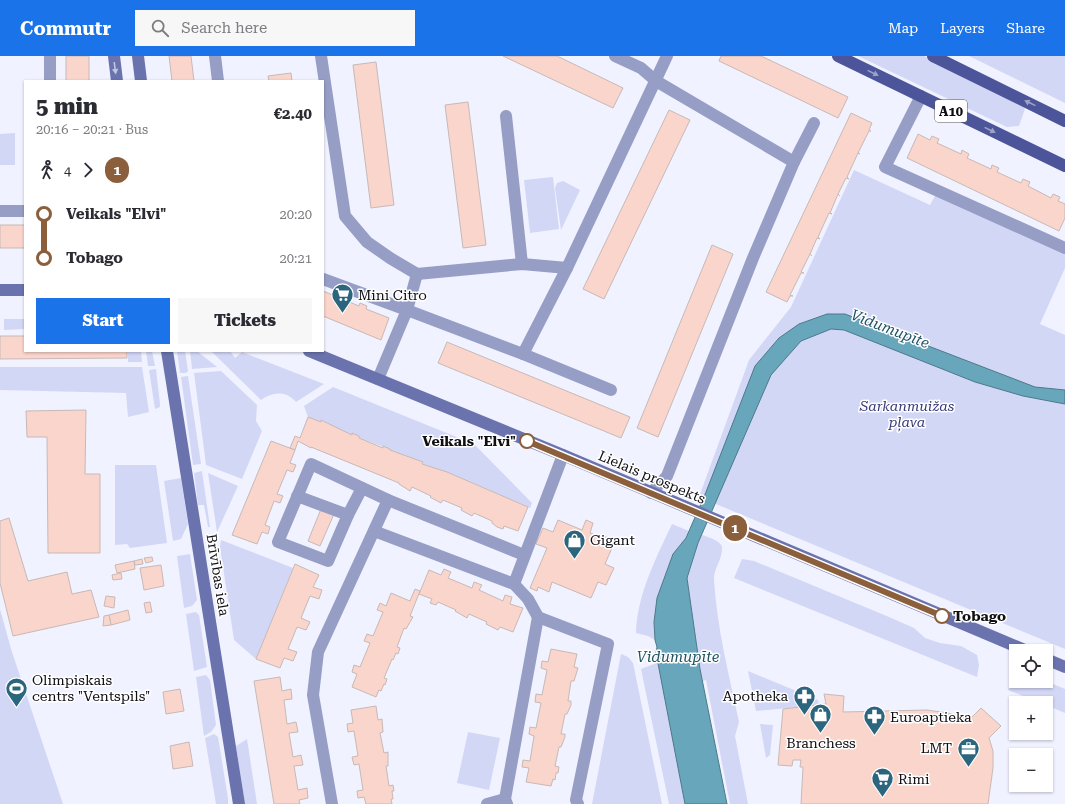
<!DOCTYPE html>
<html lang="en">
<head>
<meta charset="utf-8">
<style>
  body { margin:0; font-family:"Roboto Serif",serif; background:#f7f7f7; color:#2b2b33; height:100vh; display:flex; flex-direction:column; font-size:15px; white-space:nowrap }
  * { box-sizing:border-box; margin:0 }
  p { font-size:13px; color:#7c7c81 }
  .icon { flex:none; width:22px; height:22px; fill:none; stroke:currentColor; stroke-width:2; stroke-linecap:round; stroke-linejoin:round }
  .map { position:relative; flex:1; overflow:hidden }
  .side { position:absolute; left:24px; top:24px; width:300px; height:272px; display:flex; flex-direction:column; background:#fff; border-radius:0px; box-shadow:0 1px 3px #0004 }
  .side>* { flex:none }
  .badge { padding:0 8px; border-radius:13px; font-size:14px; line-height:26px }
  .controls { position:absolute; left:1009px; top:588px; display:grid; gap:8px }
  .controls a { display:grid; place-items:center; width:44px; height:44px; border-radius:0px; background:#fff; box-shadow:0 1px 3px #0004; font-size:20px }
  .map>.badge { position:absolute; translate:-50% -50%; box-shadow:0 0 0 2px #fff }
  .legs { display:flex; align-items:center; gap:6px; height:44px; padding:0 12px; font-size:13px }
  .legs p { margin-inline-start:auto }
  .headline { display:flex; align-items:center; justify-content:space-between; height:68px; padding:0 12px }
  h1 { font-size:22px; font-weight:800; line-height:30px }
  .button { display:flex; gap:8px; margin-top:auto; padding:8px 12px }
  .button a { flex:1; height:46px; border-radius:0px; background:#1a73e8; color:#fff; font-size:16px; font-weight:800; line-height:46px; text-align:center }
  .button a+a { background:#f7f7f7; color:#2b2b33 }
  ul { padding:0 12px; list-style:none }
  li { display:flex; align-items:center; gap:14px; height:44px; font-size:15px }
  li i { display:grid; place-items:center; width:6px; height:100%; margin:0 5px; background:currentColor }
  li i::after { content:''; width:10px; height:10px; margin:-5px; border:3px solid; border-radius:50%; background:#fff }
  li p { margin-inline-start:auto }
  li:first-child i { background:linear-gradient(#0000 50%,currentColor 0) }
  li:last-child i { background:linear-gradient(currentColor 50%,#0000 0) }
  header { display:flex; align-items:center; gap:24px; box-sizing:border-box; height:56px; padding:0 20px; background:#1a73e8; color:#fff }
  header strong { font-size:19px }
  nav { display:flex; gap:22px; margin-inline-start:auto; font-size:14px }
  .search { width:280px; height:36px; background:#f7f7f7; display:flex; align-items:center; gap:10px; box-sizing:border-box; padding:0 14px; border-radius:0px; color:#7c7c81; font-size:15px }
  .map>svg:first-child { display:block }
  .green { fill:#d3d7f6 }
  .water { fill:#68a6bc; stroke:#4d7989 }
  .building { fill:#fad5cc; stroke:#c7b9b6 }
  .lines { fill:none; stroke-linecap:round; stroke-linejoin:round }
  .street { stroke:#969ec6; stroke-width:12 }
  .secondary { stroke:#6a73ad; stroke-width:12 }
  .primary { stroke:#4d559a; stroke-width:12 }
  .oneway { fill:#c3c7de }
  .oneway2 { fill:#9da2c7 }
  .line-1-casing { stroke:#fff; stroke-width:9 }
  .line-1 { stroke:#8b5e3c; stroke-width:6 }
  .stop-1-dot { fill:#fff; stroke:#8b5e3c; stroke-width:2 }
  .labels { text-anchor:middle; stroke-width:3; stroke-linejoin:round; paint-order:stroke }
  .shield { fill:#fff; stroke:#57575a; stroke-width:1 }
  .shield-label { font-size:13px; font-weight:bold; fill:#0f0f13 }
  .poi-label { font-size:14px; fill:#0f0f13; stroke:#fff; text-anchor:start }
  .park-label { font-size:14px; font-style:italic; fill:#383976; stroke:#fff }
  .stop-label { font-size:14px; font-weight:bold; fill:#0f0f13; stroke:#fff; text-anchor:end }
  .street-label { font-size:14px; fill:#0f0f13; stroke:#fff }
  .water-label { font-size:15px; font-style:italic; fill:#205465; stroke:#fff }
</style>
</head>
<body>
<header>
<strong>Commutr</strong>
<div class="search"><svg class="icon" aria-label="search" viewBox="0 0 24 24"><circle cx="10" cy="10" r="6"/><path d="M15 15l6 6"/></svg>Search here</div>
<nav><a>Map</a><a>Layers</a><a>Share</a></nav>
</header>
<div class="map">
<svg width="1065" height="748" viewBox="0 0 1065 748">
  <rect width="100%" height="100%" fill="#f1f2ff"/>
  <g class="green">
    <polygon points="858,0 924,0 1018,45 1025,53 1019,70 1007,71"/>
    <polygon points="969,0 1065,0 1065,47"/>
    <polygon points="15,77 15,109 0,109 0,78"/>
    <polygon points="854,114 930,149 936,138 1065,198 1065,212 1040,268 1065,279 1065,593 699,441 749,304 791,251"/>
    <polygon points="553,121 559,173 530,177 524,124"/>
    <polygon points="563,125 580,134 561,174 555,132 557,127"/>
    <polygon points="4,263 25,263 25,273 4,274"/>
    <polygon points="128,295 141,295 142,306 128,306"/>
    <polygon points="146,295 152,295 155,310 148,310"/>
    <polygon points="177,295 185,295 188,315 186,317 180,317"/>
    <polygon points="190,295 197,295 217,311 192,313"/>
    <path d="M 211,295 L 230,295 L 235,302 L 242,296 L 324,328 L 296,346 C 286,334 272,336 261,344 Z"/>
    <polygon points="0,311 142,311 149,356 128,361 126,337 0,334"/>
    <polygon points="156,313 160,348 160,351 155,353 149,314"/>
    <polygon points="221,315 257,349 256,365 262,375 242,423 206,409 194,317"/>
    <polygon points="188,320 201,408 193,409 181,321"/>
    <polygon points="333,331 474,388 532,447 530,452 478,429 422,408 423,406 390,394 390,393 359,382 359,380 353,377 352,379 308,361 304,350"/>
    <polygon points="115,409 156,409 167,487 130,492 127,488 115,489"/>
    <polygon points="202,415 210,471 208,471 204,449 198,449 194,417"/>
    <polygon points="208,417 238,430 217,476"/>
    <polygon points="181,422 188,468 181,483 173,485 164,425"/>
    <path d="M 672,468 L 689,475 L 686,482 L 673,498 L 654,566 L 655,584 L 648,580 L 636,577 C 637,539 656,502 672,468 Z"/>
    <path d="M 702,479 C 708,481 721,485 722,491 C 723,503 713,513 714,524 C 717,572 729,619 739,666 L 735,680 L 748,748 L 730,748 L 706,624 L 703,625 L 700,613 L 687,522 L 698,487 Z"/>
    <polygon points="221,484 293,512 256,603 234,584 220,491"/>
    <polygon points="190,498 197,544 192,550 184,552 177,500"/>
    <polygon points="742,503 754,505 889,561 914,572 925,582 940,587 961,590 977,599 979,609 977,621 734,522"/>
    <polygon points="0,553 11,593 63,748 0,748"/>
    <polygon points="196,556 199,559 207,611 194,615 186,558"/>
    <polygon points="656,597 687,748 669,748 641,613 654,608"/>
    <polygon points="621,598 628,601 633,607 662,748 592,748"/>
    <polygon points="748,615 818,644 819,649 756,655"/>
    <polygon points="1013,616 1016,616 1016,625 1046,625 1065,633 1065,657 1046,649 1046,647 1041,647 1008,634"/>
    <polygon points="206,619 210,624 216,669 211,676 204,680 196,621"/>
    <polygon points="760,668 773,669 770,699 766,702"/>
    <polygon points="468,676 500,682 489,734 457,727"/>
    <polygon points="214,678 218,681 228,742 228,748 216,748 205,682"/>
    <polygon points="247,683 257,748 245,748 236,690"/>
  </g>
  <polygon class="water" points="827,258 845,258 1035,331 1065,334 1065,348 1023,340 975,326 844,274 831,273 801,285 771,319 698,487 687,522 700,613 727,748 685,748 656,597 657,591 655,584 654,566 657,542 673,498 686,482 706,436 755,310 779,282 799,268"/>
  <g class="building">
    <rect x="66" y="0" width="23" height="25"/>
    <polygon points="169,0 191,0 194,25 172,25"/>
    <polygon points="503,0 557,0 623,32 613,52"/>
    <polygon points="721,0 761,0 848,41 838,62 719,5"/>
    <polygon points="376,6 394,149 371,152 353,9"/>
    <polygon points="291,17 292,25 269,25 268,20"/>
    <polygon points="468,46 486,189 463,192 445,49"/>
    <polygon points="669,54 690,64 604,243 583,233"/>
    <polygon points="851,57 872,67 869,74 871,75 869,75 858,97 860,98 858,97 847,121 849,123 846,122 838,138 840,140 838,138 830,157 832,158 829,157 818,181 820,183 817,182 810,198 812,200 810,198 801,216 804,217 801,217 790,239 793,240 790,240 787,246 766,236"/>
    <polygon points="918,78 930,84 932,80 939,83 937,87 961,98 962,94 969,98 967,102 991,113 992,109 999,112 997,116 1021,127 1023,123 1030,126 1028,130 1051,142 1053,138 1060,141 1058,145 1065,148 1065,162 1059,175 907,102"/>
    <rect x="0" y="169" width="25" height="23"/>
    <polygon points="712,189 733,198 658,381 637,372"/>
    <polygon points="323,235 359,250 360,247 367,250 366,253 389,262 381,284 323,260"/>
    <polygon points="0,280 25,280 25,295 127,295 127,302 0,303"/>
    <polygon points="447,286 630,361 621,382 438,307"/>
    <polygon points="86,354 85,418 100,418 100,497 48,497 47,381 27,381 26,355"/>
    <polygon points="308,361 321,366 321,364 352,379 352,377 359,380 359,382 383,392 383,390 390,393 390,394 423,406 422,408 447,416 528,451 518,475 504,470 503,473 497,471 492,467 492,465 474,457 472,460 461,454 462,452 443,444 441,447 430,441 431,440 412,431 410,435 399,428 399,427 311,391 311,392 298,385 295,394 290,392 295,380 300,382"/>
    <polygon points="271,385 295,394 290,407 296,409 293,416 287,414 277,438 283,440 280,447 274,445 265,469 270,471 268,478 262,476 257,488 232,479"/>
    <polygon points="321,453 334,458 320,490 308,485"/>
    <polygon points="9,462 28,525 67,516 72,538 91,534 99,561 13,580 0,527 0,465"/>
    <polygon points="558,464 582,474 586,464 593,467 590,477 598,480 599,478 615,485 605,508 614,512 606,529 598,526 591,542 552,526 549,536 538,531 537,535 530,532 547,492 536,488 543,472 553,476"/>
    <polygon points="152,501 153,505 146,507 144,502"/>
    <polygon points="142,503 143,508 135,509 134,505"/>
    <polygon points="134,505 135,513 117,517 115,509"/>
    <polygon points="295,508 319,519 313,531 322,534 319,543 310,540 301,562 310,566 306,574 297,571 288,593 297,596 293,605 284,602 280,612 256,603"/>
    <polygon points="161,509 164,530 144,534 140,512"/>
    <polygon points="444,513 451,516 448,522 472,532 474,526 482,529 479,534 503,545 505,539 512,541 510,548 523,552 513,576 500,571 498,574 486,568 487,566 469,558 467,562 455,555 456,554 438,546 436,549 430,547 432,543 419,538 429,514 441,519"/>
    <polygon points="121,517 122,523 113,524 112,519"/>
    <polygon points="415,533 420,535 410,560 413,561 406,573 404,572 397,591 400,592 398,598 396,597 393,604 392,603 384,622 387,623 385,629 384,628 381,635 379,634 376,641 352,631 357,618 352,616 354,609 360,611 370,587 364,585 367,578 373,580 383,556 377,554 380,547 386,550 391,537 410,545"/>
    <polygon points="106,540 115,541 114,552 104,550"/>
    <polygon points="150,546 152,556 146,557 144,547"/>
    <polygon points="128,554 130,564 111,569 109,559"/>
    <polygon points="109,559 111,569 103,570 104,560"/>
    <polygon points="551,593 577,598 574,611 578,612 574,625 571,625 568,645 571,645 571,649 567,658 565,658 561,678 565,678 565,681 561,691 559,691 555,710 559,711 558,717 556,717 555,724 553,723 551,730 526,726 529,712 522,711 523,704 530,705 534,680 529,678 530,671 536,672 541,647 535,646 536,638 542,639 547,614 541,612 542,605 548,606"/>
    <polygon points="280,621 282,635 291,633 292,643 284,644 287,668 296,666 298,676 289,677 293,701 301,699 303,709 294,710 298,734 307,732 308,742 299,744 300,748 274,748 254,625"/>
    <polygon points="180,633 184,655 166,658 163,636"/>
    <polygon points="824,638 844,640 843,656 927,654 948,657 970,663 981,652 1001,670 989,682 993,695 993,712 988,748 801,748 803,711 800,711 801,704 793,704 792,710 778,709 783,653 826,648"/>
    <polygon points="376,650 378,664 382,663 383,676 380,677 384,697 388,696 388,710 386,710 389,730 393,729 394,735 392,735 393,743 391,743 392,748 366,748 364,741 358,742 357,735 363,734 359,708 354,709 352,701 358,700 354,675 348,676 347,668 353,667 351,654"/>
    <polygon points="189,686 193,710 173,713 170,690"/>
  </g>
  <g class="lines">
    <g class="street">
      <polyline points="215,0 218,25"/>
      <polyline points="321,0 345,160 367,186 390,202 417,218 407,254 523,298 567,212 667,0"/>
      <polyline points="615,0 641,12 656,25 794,106"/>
      <polyline points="50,25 50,0"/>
      <polyline points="921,40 885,111 1065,192"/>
      <polyline points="506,60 522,208"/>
      <polyline points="0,155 25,155"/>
      <polyline points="417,218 522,208 567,212"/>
      <polyline points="323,223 407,254 378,323"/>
      <polyline points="523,298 611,334"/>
      <polyline points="651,437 667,420 753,202 794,106 814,67"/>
      <polyline points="297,440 348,459 328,505 278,486 311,408 388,444 524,499"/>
      <polyline points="348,459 362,432"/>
      <polyline points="374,475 514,528 528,543 538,561 608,588 576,744 578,748"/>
      <polyline points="514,528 563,399"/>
      <polyline points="332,748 313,639 318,596 388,444"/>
      <polyline points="487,748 505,743"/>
      <polyline points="507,748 505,743 538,561"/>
    </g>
    <g class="secondary">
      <polyline points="114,0 117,25"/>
      <polyline points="138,0 141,25"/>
      <polyline points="0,234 25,234"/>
      <polyline points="167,295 239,748"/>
      <polyline points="309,295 563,399 1027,595"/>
      <polyline points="1046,603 1065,611"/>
    </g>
    <g class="primary">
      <polyline points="838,0 1065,110"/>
      <polyline points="933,0 1065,65"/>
    </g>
  </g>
  <defs><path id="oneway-solid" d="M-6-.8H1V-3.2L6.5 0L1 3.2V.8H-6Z"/></defs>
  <use class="oneway" href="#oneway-solid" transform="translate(115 12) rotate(82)"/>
  <g class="oneway2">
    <use href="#oneway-solid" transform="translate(873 17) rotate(26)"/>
    <use href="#oneway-solid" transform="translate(1030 47) rotate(-154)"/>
    <use href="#oneway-solid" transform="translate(990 74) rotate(26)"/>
  </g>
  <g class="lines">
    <defs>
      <polyline id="line-1" points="527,385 942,560"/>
    </defs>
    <use href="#line-1" class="line-1-casing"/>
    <use href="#line-1" class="line-1"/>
  </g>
  <defs>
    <symbol id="supermarket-pin" viewBox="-11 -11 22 30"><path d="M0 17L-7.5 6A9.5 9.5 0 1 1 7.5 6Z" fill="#2b667e" stroke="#fff"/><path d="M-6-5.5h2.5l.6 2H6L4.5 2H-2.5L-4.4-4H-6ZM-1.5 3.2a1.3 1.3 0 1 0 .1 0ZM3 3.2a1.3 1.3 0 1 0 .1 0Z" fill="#fff"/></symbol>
    <symbol id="shop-pin" viewBox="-11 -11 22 30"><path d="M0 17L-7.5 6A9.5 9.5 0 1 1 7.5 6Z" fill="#2b667e" stroke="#fff"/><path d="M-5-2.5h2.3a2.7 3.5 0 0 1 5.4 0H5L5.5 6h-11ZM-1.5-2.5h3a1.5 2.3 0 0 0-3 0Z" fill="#fff"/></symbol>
    <symbol id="stadium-pin" viewBox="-11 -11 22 30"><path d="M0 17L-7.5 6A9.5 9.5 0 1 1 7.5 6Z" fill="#2b667e" stroke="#fff"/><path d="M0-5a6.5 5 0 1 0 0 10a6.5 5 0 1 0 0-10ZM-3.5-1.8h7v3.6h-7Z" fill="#fff"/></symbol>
    <symbol id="pharmacy-pin" viewBox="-11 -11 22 30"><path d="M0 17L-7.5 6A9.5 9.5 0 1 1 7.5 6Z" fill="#2b667e" stroke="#fff"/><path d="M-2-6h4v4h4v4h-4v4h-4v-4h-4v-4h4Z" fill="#fff"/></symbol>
    <symbol id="office-pin" viewBox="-11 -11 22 30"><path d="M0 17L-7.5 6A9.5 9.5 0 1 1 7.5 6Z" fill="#2b667e" stroke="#fff"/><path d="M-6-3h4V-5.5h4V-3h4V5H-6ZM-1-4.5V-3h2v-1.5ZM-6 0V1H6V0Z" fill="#fff"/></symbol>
  </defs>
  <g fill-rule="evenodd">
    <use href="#supermarket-pin" x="330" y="226" width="25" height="34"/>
    <use href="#shop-pin" x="562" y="472" width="25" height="34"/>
    <use href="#stadium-pin" x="4" y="620" width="25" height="34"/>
    <use href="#pharmacy-pin" x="792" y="628" width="25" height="34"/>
    <use href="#shop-pin" x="808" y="646" width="25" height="34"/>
    <use href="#pharmacy-pin" x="862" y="648" width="25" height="34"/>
    <use href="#office-pin" x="956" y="680" width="25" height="34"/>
    <use href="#supermarket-pin" x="870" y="710" width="25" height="34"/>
  </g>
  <g class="stop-1-dot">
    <circle cx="527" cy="385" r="7"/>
    <circle cx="942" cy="560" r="7"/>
  </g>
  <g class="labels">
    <rect class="shield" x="935" y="44" width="32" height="22" rx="3"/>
    <g class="shield-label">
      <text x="951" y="60">A10</text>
    </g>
    <g class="poi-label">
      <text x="358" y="244">Mini Citro</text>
      <text x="590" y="489">Gigant</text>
      <text x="32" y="629">Olimpiskais<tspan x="32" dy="16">centrs "Ventspils"</tspan></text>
      <text x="788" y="645" text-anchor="end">Apotheka</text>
      <text x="890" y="666">Euroaptieka</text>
      <text x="821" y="692" text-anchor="middle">Branchess</text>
      <text x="952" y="697" text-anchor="end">LMT</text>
      <text x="898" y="728">Rimi</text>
    </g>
    <g class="park-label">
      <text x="907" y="355">Sarkanmuižas<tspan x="907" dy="16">pļava</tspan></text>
    </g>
    <g class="stop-label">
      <text x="516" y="390">Veikals "Elvi"</text>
      <text x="953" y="565" text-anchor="start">Tobago</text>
    </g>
    <g class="street-label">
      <text transform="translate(652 421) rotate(23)" y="5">Lielais prospekts</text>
      <text transform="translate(218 519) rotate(81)" y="5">Brīvības iela</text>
    </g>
    <g class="water-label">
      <text transform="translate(890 273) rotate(21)" y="5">Vidumupīte</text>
      <text x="678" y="606">Vidumupīte</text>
    </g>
  </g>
</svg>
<div class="controls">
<a><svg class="icon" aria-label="locate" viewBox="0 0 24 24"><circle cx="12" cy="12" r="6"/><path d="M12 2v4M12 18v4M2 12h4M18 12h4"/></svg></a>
<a>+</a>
<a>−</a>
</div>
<b class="badge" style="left:735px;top:472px;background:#8b5e3c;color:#fff">1</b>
<section class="side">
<div class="headline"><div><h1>5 min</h1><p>20:16 – 20:21 · Bus</p></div><b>€2.40</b></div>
<div class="legs"><svg class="icon" aria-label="walk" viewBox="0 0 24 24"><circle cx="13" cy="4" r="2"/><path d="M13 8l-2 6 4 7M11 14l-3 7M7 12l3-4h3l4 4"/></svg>4<svg class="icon" aria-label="forward" viewBox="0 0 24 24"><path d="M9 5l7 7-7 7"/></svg><b class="badge" style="background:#8b5e3c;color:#fff">1</b></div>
<ul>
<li><i style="color:#8b5e3c"></i><b>Veikals &quot;Elvi&quot;</b><p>20:20</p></li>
<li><i style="color:#8b5e3c"></i><b>Tobago</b><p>20:21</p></li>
</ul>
<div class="button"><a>Start</a><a>Tickets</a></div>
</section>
</div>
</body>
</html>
